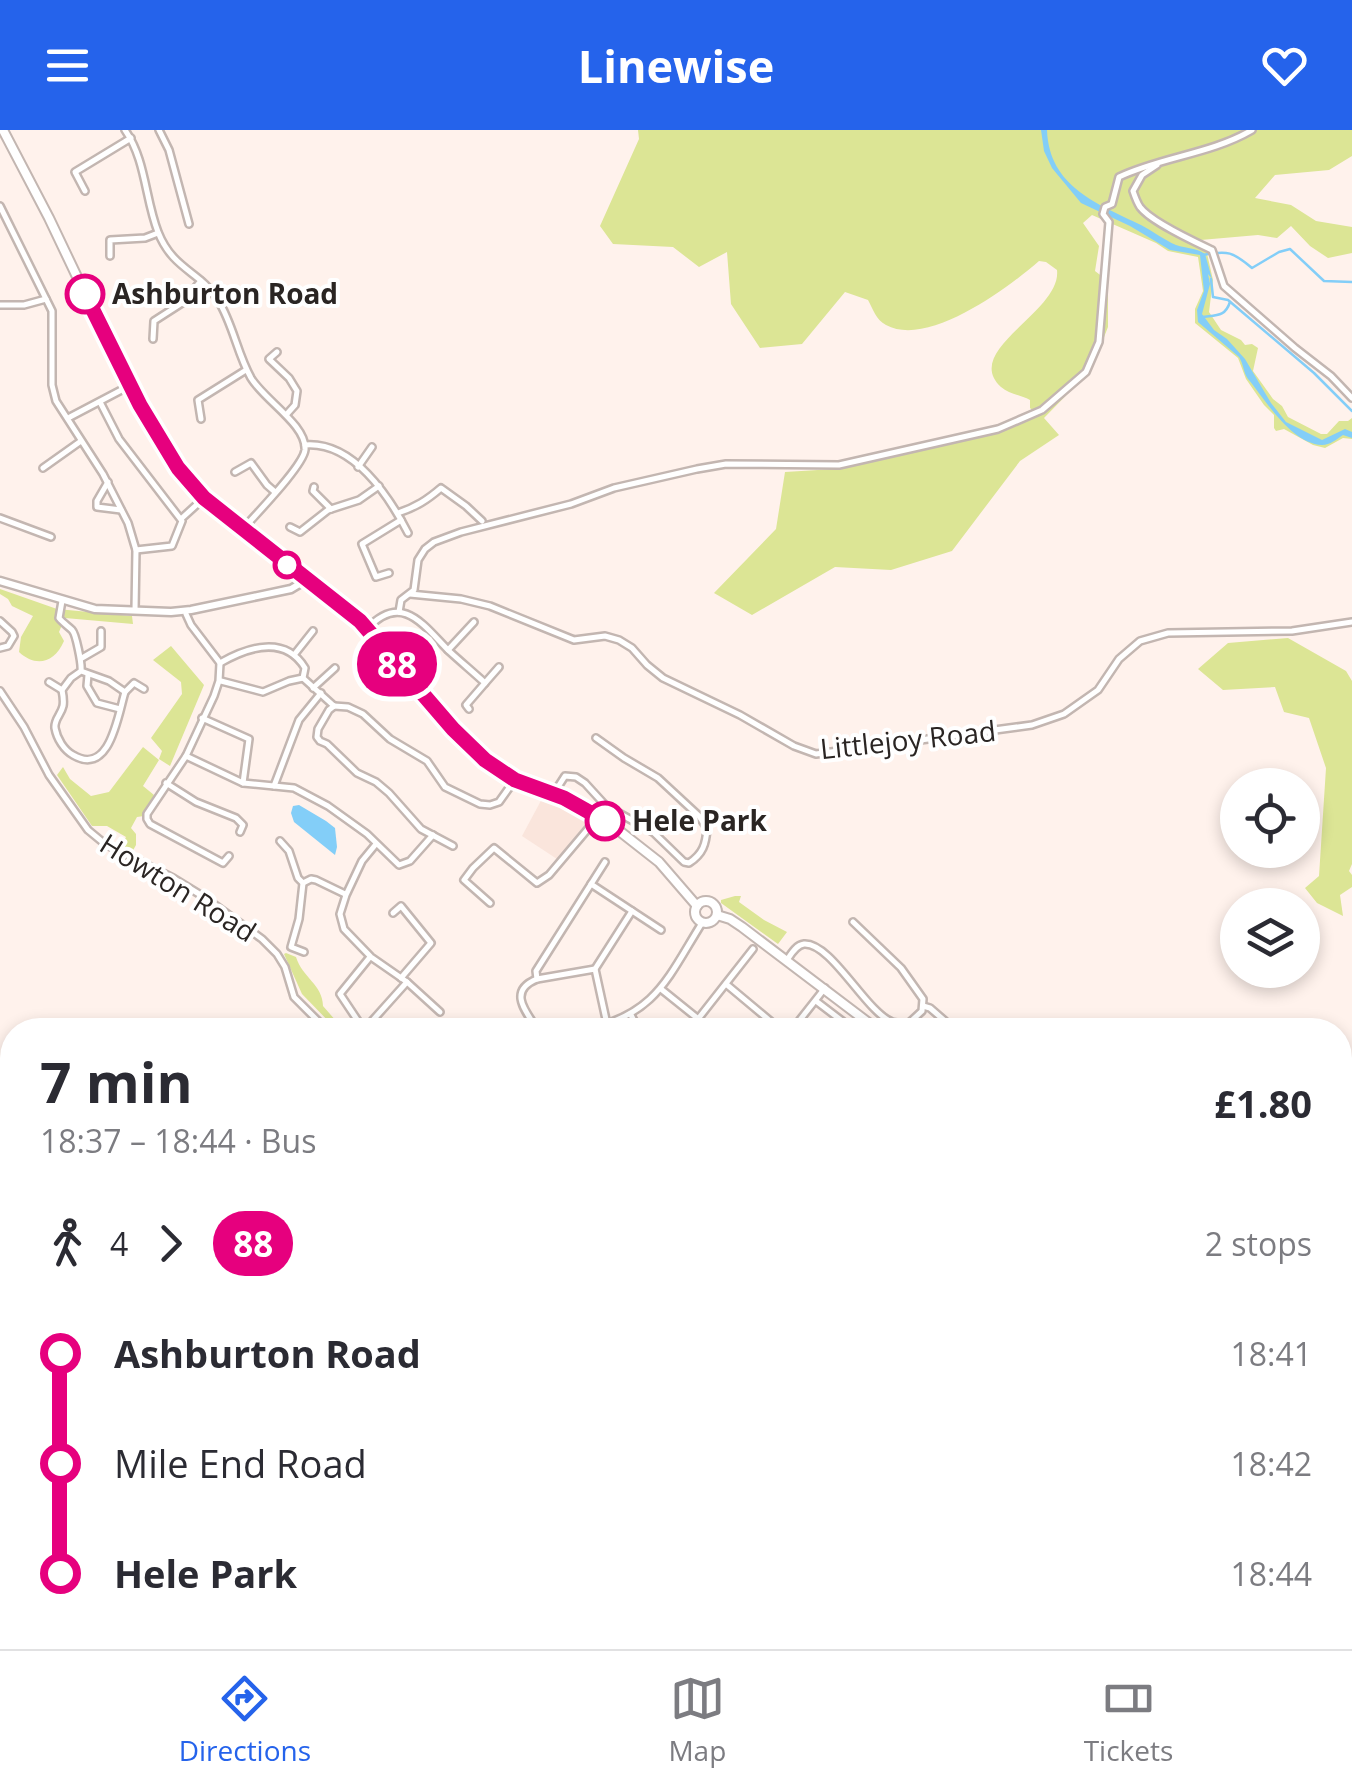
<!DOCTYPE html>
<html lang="en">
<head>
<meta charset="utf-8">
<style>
  body { margin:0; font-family:"Open Sans",sans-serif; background:#f2f2f3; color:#2b2b33; height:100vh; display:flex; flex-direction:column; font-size:38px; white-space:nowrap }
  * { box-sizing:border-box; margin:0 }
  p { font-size:32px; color:#7c7c81 }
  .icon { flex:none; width:55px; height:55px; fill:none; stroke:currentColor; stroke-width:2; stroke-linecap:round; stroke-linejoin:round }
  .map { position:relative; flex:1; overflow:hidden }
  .details { position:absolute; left:0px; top:888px; width:1352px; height:632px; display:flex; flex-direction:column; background:#fff; border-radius:40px 40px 0 0; box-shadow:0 5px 15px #0003 }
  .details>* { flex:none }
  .badge { padding:0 20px; border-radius:32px; font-size:35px; line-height:65px }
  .buttons { position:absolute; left:1220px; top:638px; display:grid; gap:20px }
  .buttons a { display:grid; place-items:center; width:100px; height:100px; border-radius:50%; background:#fff; box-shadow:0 5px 15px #0003; font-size:50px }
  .map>.badge { position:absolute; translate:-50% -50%; box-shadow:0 0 0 5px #fff }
  .legs { display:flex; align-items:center; gap:15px; height:110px; padding:0 40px; font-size:32px }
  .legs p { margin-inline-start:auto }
  .overview { display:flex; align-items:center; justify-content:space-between; height:170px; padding:0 40px }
  h1 { font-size:55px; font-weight:700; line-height:75px }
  ul { padding:0 40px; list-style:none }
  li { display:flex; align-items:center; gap:35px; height:110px; font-size:38px }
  li i { display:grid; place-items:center; width:15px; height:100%; margin:0 12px; background:currentColor }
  li i::after { content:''; width:25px; height:25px; margin:-12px; border:8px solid; border-radius:50%; background:#fff }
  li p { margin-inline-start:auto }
  li:first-child i { background:linear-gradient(#0000 50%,currentColor 0) }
  li:last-child i { background:linear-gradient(currentColor 50%,#0000 0) }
  header { display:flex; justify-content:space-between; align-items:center; height:130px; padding:0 40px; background:#2563eb; color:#fff; font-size:45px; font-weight:700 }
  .tabs { display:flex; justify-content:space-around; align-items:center; height:140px; border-top:2px solid #e1e1e2; background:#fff; font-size:28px; color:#7c7c81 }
  .tabs a { display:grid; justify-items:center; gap:5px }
  .tabs .active { color:#2563eb }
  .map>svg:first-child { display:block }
  .built { fill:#fae5dc }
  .green { fill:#dce595 }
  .water { fill:#83cef8 }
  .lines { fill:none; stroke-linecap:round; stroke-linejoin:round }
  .stream { stroke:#83cef8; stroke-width:2.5 }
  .street-casing { stroke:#c3b6b1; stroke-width:10 }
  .secondary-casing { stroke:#c3b6b1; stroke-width:11 }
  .primary-casing { stroke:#c3b6b1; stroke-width:12 }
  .street { stroke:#fff; stroke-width:5 }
  .secondary { stroke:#fff; stroke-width:6 }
  .primary { stroke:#fff; stroke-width:8 }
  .line-1-casing { stroke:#fff; stroke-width:22 }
  .line-1 { stroke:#e6007e; stroke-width:15 }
  .stop-1-dot { fill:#fff; stroke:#e6007e; stroke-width:5 }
  .labels { text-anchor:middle; stroke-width:8; stroke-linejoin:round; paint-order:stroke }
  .stop-label { font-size:28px; font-weight:bold; fill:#2a2523; stroke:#fff; text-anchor:start }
  .street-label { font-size:28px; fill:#2a2523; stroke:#fff }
</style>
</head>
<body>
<header><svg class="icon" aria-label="menu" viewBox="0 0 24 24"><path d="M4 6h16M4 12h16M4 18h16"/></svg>Linewise<svg class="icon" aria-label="heart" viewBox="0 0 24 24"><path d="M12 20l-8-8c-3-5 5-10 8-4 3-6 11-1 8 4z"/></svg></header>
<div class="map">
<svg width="1352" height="1519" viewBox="0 0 1352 1519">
  <rect width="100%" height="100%" fill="#fff2ec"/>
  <polygon class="built" points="544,665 571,675 589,690 557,729 522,706"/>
  <g class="green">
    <path d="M 638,0 L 1352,0 L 1352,26 L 1329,40 L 1275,45 L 1255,68 L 1291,75 L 1316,91 L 1352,97 L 1352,123 L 1328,128 L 1310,116 L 1291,96 L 1277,108 L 1258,105 L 1189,111 L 1206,119 L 1213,150 L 1209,182 L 1221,200 L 1241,210 L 1245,215 L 1252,214 L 1258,218 L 1253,241 L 1273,269 L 1282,276 L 1288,287 L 1321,304 L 1327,304 L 1339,291 L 1348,291 L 1352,288 L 1352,309 L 1343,308 L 1325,318 L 1313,315 L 1284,299 L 1276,301 L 1274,298 L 1274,285 L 1264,275 L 1246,249 L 1238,228 L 1195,193 L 1195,179 L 1203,161 L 1198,127 L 1168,121 L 1156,113 L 1092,85 L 1083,93 L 1099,116 L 1095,141 L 1108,151 L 1108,197 L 1091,240 L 1044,288 L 1059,305 L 1020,331 L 952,421 L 891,440 L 835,437 L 752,485 L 714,463 L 776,399 L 785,342 L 834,339 L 999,300 L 1035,283 L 1030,278 L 1030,270 C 1021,265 1009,264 1001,257 C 961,220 1062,182 1057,140 L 1046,132 L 1039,131 C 1008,158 928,218 886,195 C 876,190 873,179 868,170 L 845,162 L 802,214 L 760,218 L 731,174 L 727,122 L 699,137 L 673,117 L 613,114 L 600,96 L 639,9 Z"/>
    <path d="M 0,459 L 57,479 L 132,486 L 133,494 L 65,488 L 59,502 L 64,511 C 54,534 35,537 19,522 L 21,507 L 33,486 L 12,476 L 8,469 L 0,464 Z"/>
    <polygon points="1288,508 1346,541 1352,551 1352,734 1349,741 1352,745 1352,757 1340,765 1343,786 1317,773 1305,758 1319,746 1326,638 1309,588 1284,582 1275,557 1223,560 1198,539 1228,513"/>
    <polygon points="171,516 204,555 170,636 159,629 162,621 151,608 182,564 181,552 153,530"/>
    <polygon points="143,617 159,630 143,656 154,665 144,686 137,687 131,698 136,704 136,715 131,724 120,718 126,707 107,696 92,696 57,645 63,637 70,649 91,666 109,662"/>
    <polygon points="735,766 741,766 739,772 764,790 787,802 778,814 721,773 721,770"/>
    <path d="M 286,823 L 296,827 C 302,847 323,855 323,876 L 344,900 L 337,900 L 302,864 L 284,824 Z"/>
    <polygon points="8,967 12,971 12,1038 0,1041 0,968"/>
    <polygon points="0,1399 12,1404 12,1508 120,1508 128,1519 0,1519"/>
  </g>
  <g class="water">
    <path d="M 1041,0 L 1047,0 C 1049,57 1098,74 1141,95 C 1153,101 1164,110 1176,115 C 1187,119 1195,117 1205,124 L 1212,149 L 1208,144 L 1210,154 L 1202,184 L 1214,200 L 1227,209 L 1245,229 L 1271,273 L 1286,292 L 1322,310 L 1345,299 L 1352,302 L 1352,308 L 1343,305 C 1337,309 1330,315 1322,315 C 1291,314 1265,269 1248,249 C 1243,242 1244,235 1239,227 L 1198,192 L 1197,180 L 1204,161 L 1200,125 L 1170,120 L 1130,96 L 1081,73 L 1052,38 L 1044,21 Z"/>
    <polygon points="299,675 326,691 335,698 337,717 335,725 294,692 291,683 293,676"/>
  </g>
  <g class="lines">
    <g class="stream">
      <path d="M 1203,125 C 1228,120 1233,122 1252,138 L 1279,122 L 1290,119 L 1324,151 L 1352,152"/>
      <polyline points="1211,149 1213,167 1228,170 1314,243 1352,281"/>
      <path d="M 1202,187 C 1217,185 1225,187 1230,172"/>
      <polyline points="1340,971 1352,967"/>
      <polyline points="0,1025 12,1024"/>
    </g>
    <defs>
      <g id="street">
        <path d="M 125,0 C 146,30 145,69 158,102 C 173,140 200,141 218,170 C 233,194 237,223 251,248 C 264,270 307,295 305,320 C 303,336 257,383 244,398"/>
        <polyline points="159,0 169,20 189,94"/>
        <path d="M 1157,35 L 1142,45 L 1133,61 C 1134,64 1138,74 1140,77 C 1151,92 1195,112 1212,120 L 1224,156 L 1295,218 L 1331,246 L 1352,268"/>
        <polyline points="85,61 75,42 131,8"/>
        <polyline points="0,76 52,181 52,255 56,271 103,344 128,393 136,420 135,480"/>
        <polyline points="110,126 110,110 145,108 158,103"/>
        <polyline points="0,175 24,175 46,169"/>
        <polyline points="153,209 154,191 182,173 201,151"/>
        <polyline points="277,222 269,229 289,248 297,261 295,275 286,285"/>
        <polyline points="100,272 119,309 182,391 172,416 136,420"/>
        <polyline points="70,287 129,256"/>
        <polyline points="201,289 198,270 246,240"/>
        <path d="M 305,315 C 353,311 389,366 408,403"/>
        <polyline points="358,337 372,317"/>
        <polyline points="43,338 81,311"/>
        <polyline points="235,342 251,333 267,355 275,362"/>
        <polyline points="108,352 97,371 97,377 121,380"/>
        <polyline points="314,357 313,361 331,379"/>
        <path d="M 398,383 C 416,377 427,370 441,358 L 466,376 L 482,391"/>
        <polyline points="0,388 51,407"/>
        <polyline points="181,389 204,368"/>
        <polyline points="290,397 300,402 328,380 359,370 379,356"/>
        <polyline points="389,443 376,447 362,414 401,390"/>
        <polyline points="410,464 461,469 490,476 574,510 605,506 619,510 632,518 647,535 663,548 740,585 794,616 816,624 1032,595 1064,584 1098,560 1119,529 1140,511 1168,503 1292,501 1352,492"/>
        <path d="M 62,471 L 59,488 C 63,493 68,496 72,500 C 76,504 82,534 81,541 L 71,548 L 62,560 C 63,565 64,571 63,576 C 61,585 54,589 55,598 C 57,609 64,620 73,625 C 110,647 118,585 125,562 L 109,551 L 81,541"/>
        <path d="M 399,482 L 401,470 L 414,460 L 418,430 L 425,419 L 434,412 L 461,402 L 571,374 L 614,358 L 697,339 L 726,334 L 839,335 L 998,299 L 1042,280 L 1086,242 L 1099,212 L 1109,92 L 1103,84 L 1105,77 L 1112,74 L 1119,47 C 1161,27 1211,24 1252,0"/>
        <polyline points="186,484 191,495 220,533 219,551 214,566 186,626 147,684 147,689 150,694 223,733 229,726"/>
        <polyline points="0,491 12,502 14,506 8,516 0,518"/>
        <path d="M 367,499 C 402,461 424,496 449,521 C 461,532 473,542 485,553 L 499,537"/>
        <polyline points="448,520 474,492"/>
        <polyline points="294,525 313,501"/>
        <polyline points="82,528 101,517 101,501"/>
        <path d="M 220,533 C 248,517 285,505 305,538 L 303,548 L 334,576"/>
        <polyline points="88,545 87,556 97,573 120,579"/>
        <polyline points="221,551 263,562 289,551 303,548"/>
        <polyline points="49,552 62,560"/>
        <polyline points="313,558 335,538"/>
        <polyline points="0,561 24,597 49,645 88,700 105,714 173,748 204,767 262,809 277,824 285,837 294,867 327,900"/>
        <polyline points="125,562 134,553 144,559"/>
        <polyline points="334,576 348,577 363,584 390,609 427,631 445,657 480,674 490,675 499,672 514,651"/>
        <polyline points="334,576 329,580 318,599 317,607 320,611 327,614 357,643 376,652 389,663 421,699 453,716"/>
        <polyline points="469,579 466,575 485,553"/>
        <polyline points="202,588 249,609 243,653"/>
        <polyline points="186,626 243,653 294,658 328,676 367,704 399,735 410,731 433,705"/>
        <polyline points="166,653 196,672 236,688 243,695 240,702"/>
        <polyline points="274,656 299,590 321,563"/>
        <path d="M 554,663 L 565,646 L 576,647 L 585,653 L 606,676 L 653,702 L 684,732 L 689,733 C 703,724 706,714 707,698 L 699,686 L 658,648 L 624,628 L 596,608"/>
        <polyline points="280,711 289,721 298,748 303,753 299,789 291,817 304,822"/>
        <polyline points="376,714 362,731 346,765 340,784 344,799 371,827 407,852 440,882"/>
        <polyline points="303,753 311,749 316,750 345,764"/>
        <polyline points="591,754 661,800"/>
        <polyline points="490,773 464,750 473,738 494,718 537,753 549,745 598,687"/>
        <polyline points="393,783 401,776 431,813 401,848"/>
        <path d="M 787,830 C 791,824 796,815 804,814 C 831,812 866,882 892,892 C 896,893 904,893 908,894 L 922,881 L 923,869 L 901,838 L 853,792"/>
        <polyline points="537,849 536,841 605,732"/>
        <polyline points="726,854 781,900"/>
        <polyline points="661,859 712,900"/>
        <polyline points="816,871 854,900"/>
        <polyline points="923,876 930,878 945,891"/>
        <polyline points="631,885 639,900"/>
        <polyline points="698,889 753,819"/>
        <polyline points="607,894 595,839 632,781"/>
        <polyline points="364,900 340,864 370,827"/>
        <polyline points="364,900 407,852"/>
        <path d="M 538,900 C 526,882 507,861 537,849 L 595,839"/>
        <path d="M 584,900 C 656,885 667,849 702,793"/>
        <polyline points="792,900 825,858"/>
        <polyline points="0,1333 12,1333"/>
        <polyline points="0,1358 12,1357"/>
        <polyline points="124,1508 134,1519"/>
        <polyline points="724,1519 725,1508"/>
      </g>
      <polyline id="secondary" points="0,451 95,479 171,482 191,480 291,459 306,450"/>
      <g id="primary">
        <polyline points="3,0 49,88 129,256 178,337 191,353 204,368 293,440 360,491 453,599 485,630 515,650 564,668 608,692 659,732 697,776"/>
        <circle cx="706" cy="782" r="11"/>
        <polyline points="717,785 730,789 742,797 878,900"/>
        <polyline points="1340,1108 1352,1110"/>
      </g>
    </defs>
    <use href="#street" class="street-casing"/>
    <use href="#secondary" class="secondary-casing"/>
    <use href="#primary" class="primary-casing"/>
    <use href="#street" class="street"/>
    <use href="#secondary" class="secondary"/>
    <use href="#primary" class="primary"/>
  </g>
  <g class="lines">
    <defs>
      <polyline id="line-1" points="85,164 140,275 178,338 204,368 360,491 453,599 485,630 515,650 564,668 605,691"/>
    </defs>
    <use href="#line-1" class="line-1-casing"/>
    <use href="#line-1" class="line-1"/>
  </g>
  <g class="stop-1-dot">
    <circle cx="85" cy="164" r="18"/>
    <circle cx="287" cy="435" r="12"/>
    <circle cx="605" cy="691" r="18"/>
  </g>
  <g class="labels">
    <g class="stop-label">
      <text x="112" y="174">Ashburton Road</text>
      <text x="632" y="701">Hele Park</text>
    </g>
    <g class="street-label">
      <text transform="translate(908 610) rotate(-6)" y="10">Littlejoy Road</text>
      <text transform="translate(178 758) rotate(32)" y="10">Howton Road</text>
    </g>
  </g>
</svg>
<div class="buttons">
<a><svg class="icon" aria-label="locate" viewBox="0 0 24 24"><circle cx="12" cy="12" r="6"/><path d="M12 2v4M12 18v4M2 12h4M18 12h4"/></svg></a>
<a><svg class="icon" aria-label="layers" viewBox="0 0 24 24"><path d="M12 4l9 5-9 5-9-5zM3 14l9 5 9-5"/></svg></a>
</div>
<b class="badge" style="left:397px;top:534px;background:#e6007e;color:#fff">88</b>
<section class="details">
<div class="overview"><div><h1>7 min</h1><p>18:37 – 18:44 · Bus</p></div><b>£1.80</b></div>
<div class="legs"><svg class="icon" aria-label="walk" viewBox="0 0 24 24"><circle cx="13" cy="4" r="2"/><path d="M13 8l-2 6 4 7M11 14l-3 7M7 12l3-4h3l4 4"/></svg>4<svg class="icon" aria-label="forward" viewBox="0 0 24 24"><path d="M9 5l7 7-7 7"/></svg><b class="badge" style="background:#e6007e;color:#fff">88</b><p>2 stops</p></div>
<ul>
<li><i style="color:#e6007e"></i><b>Ashburton Road</b><p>18:41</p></li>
<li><i style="color:#e6007e"></i><span>Mile End Road</span><p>18:42</p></li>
<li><i style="color:#e6007e"></i><b>Hele Park</b><p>18:44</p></li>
</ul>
</section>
</div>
<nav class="tabs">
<a class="active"><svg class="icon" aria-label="directions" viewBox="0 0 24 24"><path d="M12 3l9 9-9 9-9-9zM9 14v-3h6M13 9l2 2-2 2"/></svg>Directions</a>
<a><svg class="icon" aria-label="map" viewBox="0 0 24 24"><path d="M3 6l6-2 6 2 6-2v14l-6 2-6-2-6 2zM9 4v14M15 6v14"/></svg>Map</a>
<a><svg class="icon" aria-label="tickets" viewBox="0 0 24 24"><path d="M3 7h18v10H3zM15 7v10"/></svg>Tickets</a>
</nav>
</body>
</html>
